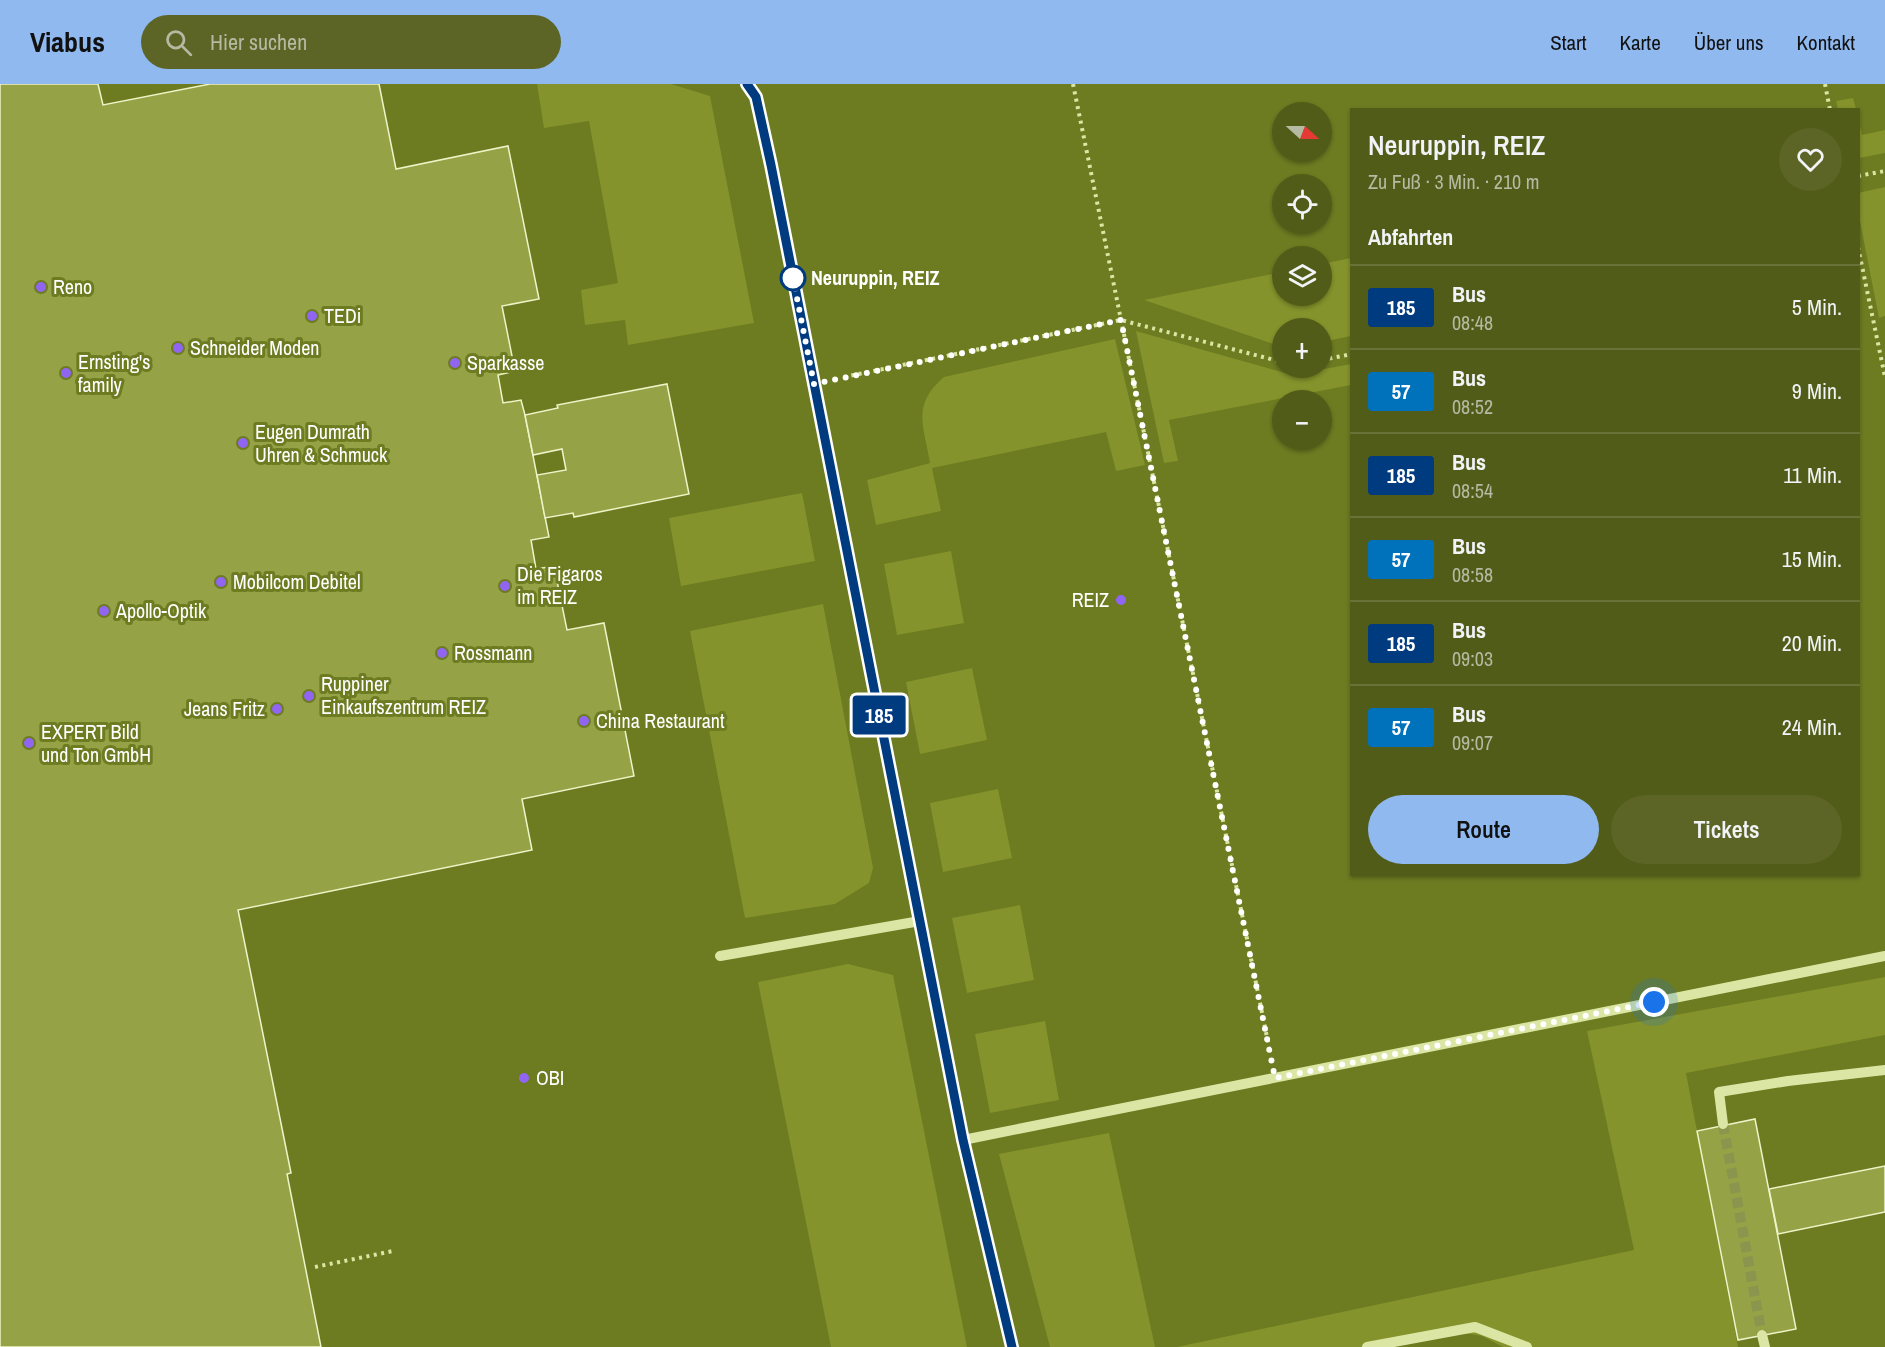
<!DOCTYPE html>
<html lang="de">
<head>
<meta charset="utf-8">
<style>
  body { margin:0; font-family:"Archivo Narrow",sans-serif; background:#5c6526; color:#f1f3f6; height:100vh; display:flex; flex-direction:column; font-size:22px; white-space:nowrap }
  * { box-sizing:border-box; margin:0 }
  p { font-size:20px; color:#b5baa2 }
  .icon { flex:none; width:33px; height:33px; fill:none; stroke:currentColor; stroke-width:2; stroke-linecap:round; stroke-linejoin:round }
  .map { position:relative; flex:1; overflow:hidden }
  .drawer { position:absolute; left:1350px; top:24px; width:510px; height:768px; display:flex; flex-direction:column; background:#525c19; border-radius:0px; box-shadow:0 2px 4px #0004 }
  .drawer>* { flex:none }
  .badge { padding:0 12px; border-radius:4px; font-size:21px; line-height:39px }
  .needle { width:39px; rotate:111deg }
  .buttons { position:absolute; left:1272px; top:18px; display:grid; gap:12px }
  .buttons a { display:grid; place-items:center; width:60px; height:60px; border-radius:50%; background:#525c19; box-shadow:0 2px 4px #0004; font-size:30px }
  .you { position:absolute; width:30px; height:30px; margin:-15px; border:4px solid #fff; border-radius:50%; background:#1a73e8; box-shadow:0 0 0 9px #1a73e833 }
  .map>.badge { position:absolute; translate:-50% -50%; box-shadow:0 0 0 3px #fff }
  h2 { padding:0 18px; font-size:22px; line-height:54px }
  .round { display:grid; place-items:center; flex:none; width:63px; height:63px; border-radius:32px; background:#5c6526 }
  .summary { display:flex; align-items:center; justify-content:space-between; height:102px; padding:0 18px }
  h1 { font-size:28px; font-weight:600; line-height:45px }
  .primary-button { display:flex; gap:12px; margin-top:auto; padding:12px 18px }
  .primary-button a { flex:1; height:69px; border-radius:36px; background:#90b9f0; color:#111; font-size:24px; font-weight:600; line-height:69px; text-align:center }
  .primary-button a+a { background:#5c6526; color:#f1f3f6 }
  ul { padding:0; list-style:none }
  li { display:flex; align-items:center; gap:18px; height:84px; padding:0 18px; border-top:2px solid #687138 }
  li div { flex:1 }
  li b { display:block; font-size:22px }
  li em { font-style:normal }
  li .badge { min-width:66px; font-weight:700; text-align:center }
  header { display:flex; align-items:center; gap:36px; box-sizing:border-box; height:84px; padding:0 30px; background:#90b9f0; color:#111 }
  header strong { font-size:28px }
  nav { display:flex; gap:33px; margin-inline-start:auto; font-size:21px }
  .search { width:420px; height:54px; background:#5c6526; display:flex; align-items:center; gap:15px; box-sizing:border-box; padding:0 21px; border-radius:33px; color:#b5baa2; font-size:22px }
  .map>svg:first-child { display:block }
  .green { fill:#84932b }
  .building { fill:#95a246; stroke:#eef4c7; stroke-width:1.5 }
  .lines { fill:none; stroke-linecap:round; stroke-linejoin:round }
  .minor-tunnel { stroke:#8a954d; stroke-width:10; stroke-dasharray:10 5; stroke-linecap:butt }
  .path { stroke:#dce6a4; stroke-width:4; stroke-dasharray:3 4.5; stroke-linecap:butt }
  .minor { stroke:#dce6a4; stroke-width:10 }
  .line-casing { stroke:#fff; stroke-width:14 }
  .line { stroke:#003b80; stroke-width:9 }
  .walk { stroke:#fff; stroke-width:6; stroke-dasharray:0 10.8 }
  .stop-dot { fill:#fff; stroke:#003b80; stroke-width:3 }
  .poi-dot { fill:#9065f2; stroke:#6d7b21; stroke-width:2 }
  .labels { text-anchor:middle; stroke-width:6; stroke-linejoin:round; paint-order:stroke }
  .stop-label { font-size:20px; font-weight:bold; fill:#fff; stroke:#6d7b21; text-anchor:start }
  .poi-label { font-size:20px; fill:#fff; stroke:#6d7b21; text-anchor:start }
</style>
</head>
<body>
<header>
<strong>Viabus</strong>
<div class="search"><svg class="icon" aria-label="search" viewBox="0 0 24 24"><circle cx="10" cy="10" r="6"/><path d="M15 15l6 6"/></svg>Hier suchen</div>
<nav><a>Start</a><a>Karte</a><a>Über uns</a><a>Kontakt</a></nav>
</header>
<div class="map">
<svg width="1885" height="1263" viewBox="0 0 1885 1263">
  <rect width="100%" height="100%" fill="#6d7b21"/>
  <g class="green">
    <polygon points="537,0 671,0 710,12 754,239 628,261 625,236 585,241 581,206 618,199 589,37 544,44"/>
    <polygon points="1853,14 1856,25 1838,25 1836,17"/>
    <polygon points="1859,38 1862,51 1885,46 1885,69 1859,74"/>
    <polygon points="1885,103 1885,232 1879,234 1859,132 1858,109"/>
    <polygon points="1351,174 1351,252 1322,258 1322,244 1282,244 1282,263 1144,216 1282,188 1282,212 1322,212 1322,180"/>
    <polygon points="1136,247 1292,291 1351,280 1351,301 1169,336 1178,377 1164,379"/>
    <path d="M 1115,255 L 1145,381 L 1116,387 L 1106,348 L 932,384 L 941,427 L 876,441 L 867,396 L 930,379 C 924,342 911,321 944,293 Z"/>
    <polygon points="802,409 815,477 681,502 669,434"/>
    <polygon points="951,467 964,539 897,551 884,480"/>
    <polygon points="823,520 873,784 869,799 835,820 745,834 690,547"/>
    <polygon points="972,584 987,656 920,670 906,598"/>
    <polygon points="998,705 1012,774 943,788 930,719"/>
    <polygon points="1020,821 1034,896 967,909 952,834"/>
    <polygon points="848,880 893,891 967,1263 831,1263 758,898"/>
    <polygon points="1885,893 1885,951 1686,989 1738,1263 1503,1263 1482,1252 1458,1248 1390,1263 1177,1263 1634,1166 1587,947"/>
    <polygon points="1045,937 1059,1016 990,1029 975,950"/>
    <polygon points="1109,1049 1155,1263 1050,1263 999,1070"/>
  </g>
  <g class="building">
    <polygon points="0,0 98,0 103,21 210,0 379,0 396,85 508,62 539,215 502,222 515,287 498,291 503,319 521,316 525,331 549,453 531,456 536,485 554,482 567,546 604,539 634,692 522,715 532,766 238,826 291,1089 287,1090 321,1263 0,1263"/>
    <polygon points="667,300 689,410 574,433 573,429 545,434 537,391 566,386 562,365 533,371 525,331 558,324 557,321"/>
    <polygon points="1755,1035 1796,1245 1738,1256 1697,1047"/>
    <polygon points="1885,1082 1885,1128 1778,1150 1769,1105"/>
  </g>
  <g class="lines">
    <polyline class="minor-tunnel" points="1723,1040 1762,1251"/>
    <g class="path">
      <polyline points="1073,0 1269,963"/>
      <polyline points="1825,0 1830,26"/>
      <polyline points="1858,92 1885,87"/>
      <polyline points="1858,163 1885,293"/>
      <polyline points="1322,276 1352,270"/>
      <polyline points="844,293 1121,236 1282,278"/>
      <polyline points="315,1183 393,1167"/>
    </g>
    <g class="minor">
      <polyline points="747,0 756,13 771,81 963,1056 1012,1263"/>
      <polyline points="720,872 920,837"/>
      <polyline points="1723,1040 1719,1008 1788,997 1885,986"/>
      <polyline points="963,1056 1885,872"/>
      <polyline points="1762,1251 1765,1263"/>
      <polyline points="1367,1263 1475,1243 1527,1263"/>
    </g>
  </g>
  <g class="lines">
    <defs>
      <polyline id="line" points="747,0 756,13 771,81 963,1056 1012,1263"/>
    </defs>
    <use href="#line" class="line-casing"/>
    <use href="#line" class="line"/>
    <polyline class="walk" points="793,194 814,300 1121,236 1275,994 1654,918"/>
  </g>
  <circle class="stop-dot" cx="793" cy="194" r="12"/>
  <g class="poi-dot">
    <circle cx="41" cy="203" r="6"/>
    <circle cx="312" cy="232" r="6"/>
    <circle cx="178" cy="264" r="6"/>
    <circle cx="455" cy="279" r="6"/>
    <circle cx="66" cy="289" r="6"/>
    <circle cx="243" cy="359" r="6"/>
    <circle cx="221" cy="498" r="6"/>
    <circle cx="505" cy="502" r="6"/>
    <circle cx="1121" cy="516" r="6"/>
    <circle cx="104" cy="527" r="6"/>
    <circle cx="442" cy="569" r="6"/>
    <circle cx="309" cy="612" r="6"/>
    <circle cx="277" cy="625" r="6"/>
    <circle cx="584" cy="637" r="6"/>
    <circle cx="29" cy="659" r="6"/>
    <circle cx="524" cy="994" r="6"/>
  </g>
  <g class="labels">
    <g class="stop-label">
      <text x="811" y="201">Neuruppin, REIZ</text>
    </g>
    <g class="poi-label">
      <text x="53" y="210">Reno</text>
      <text x="324" y="239">TEDi</text>
      <text x="190" y="271">Schneider Moden</text>
      <text x="78" y="285">Ernsting's<tspan x="78" dy="23">family</tspan></text>
      <text x="467" y="286">Sparkasse</text>
      <text x="255" y="355">Eugen Dumrath<tspan x="255" dy="23">Uhren &amp; Schmuck</tspan></text>
      <text x="517" y="497">Die Figaros<tspan x="517" dy="23">im REIZ</tspan></text>
      <text x="233" y="505">Mobilcom Debitel</text>
      <text x="1109" y="523" text-anchor="end">REIZ</text>
      <text x="116" y="534">Apollo-Optik</text>
      <text x="454" y="576">Rossmann</text>
      <text x="321" y="607">Ruppiner<tspan x="321" dy="23">Einkaufszentrum REIZ</tspan></text>
      <text x="265" y="632" text-anchor="end">Jeans Fritz</text>
      <text x="596" y="644">China Restaurant</text>
      <text x="41" y="655">EXPERT Bild<tspan x="41" dy="23">und Ton GmbH</tspan></text>
      <text x="536" y="1001">OBI</text>
    </g>
  </g>
</svg>
<div class="buttons">
<a><svg class="needle" viewBox="-14 -14 28 28"><path d="M0-13l5 13h-10z" fill="#e53935"/><path d="M0 13l5-13h-10z" fill="#b5baa2"/></svg></a>
<a><svg class="icon" aria-label="locate" viewBox="0 0 24 24"><circle cx="12" cy="12" r="6"/><path d="M12 2v4M12 18v4M2 12h4M18 12h4"/></svg></a>
<a><svg class="icon" aria-label="layers" viewBox="0 0 24 24"><path d="M12 4l9 5-9 5-9-5zM3 14l9 5 9-5"/></svg></a>
<a>+</a>
<a>−</a>
</div>
<div class="you" style="left:1654px;top:918px"></div>
<b class="badge" style="left:879px;top:631px;background:#003b80;color:#fff">185</b>
<section class="drawer">
<div class="summary"><div><h1>Neuruppin, REIZ</h1><p>Zu Fuß · 3 Min. · 210 m</p></div><a class="round"><svg class="icon" aria-label="heart" viewBox="0 0 24 24"><path d="M12 20l-8-8c-3-5 5-10 8-4 3-6 11-1 8 4z"/></svg></a></div>
<h2>Abfahrten</h2>
<ul>
<li><span class="badge" style="background:#003b80;color:#fff">185</span><div><b>Bus</b><p>08:48</p></div><em>5 Min.</em></li>
<li><span class="badge" style="background:#0072bc;color:#fff">57</span><div><b>Bus</b><p>08:52</p></div><em>9 Min.</em></li>
<li><span class="badge" style="background:#003b80;color:#fff">185</span><div><b>Bus</b><p>08:54</p></div><em>11 Min.</em></li>
<li><span class="badge" style="background:#0072bc;color:#fff">57</span><div><b>Bus</b><p>08:58</p></div><em>15 Min.</em></li>
<li><span class="badge" style="background:#003b80;color:#fff">185</span><div><b>Bus</b><p>09:03</p></div><em>20 Min.</em></li>
<li><span class="badge" style="background:#0072bc;color:#fff">57</span><div><b>Bus</b><p>09:07</p></div><em>24 Min.</em></li>
</ul>
<div class="primary-button"><a>Route</a><a>Tickets</a></div>
</section>
</div>
</body>
</html>
